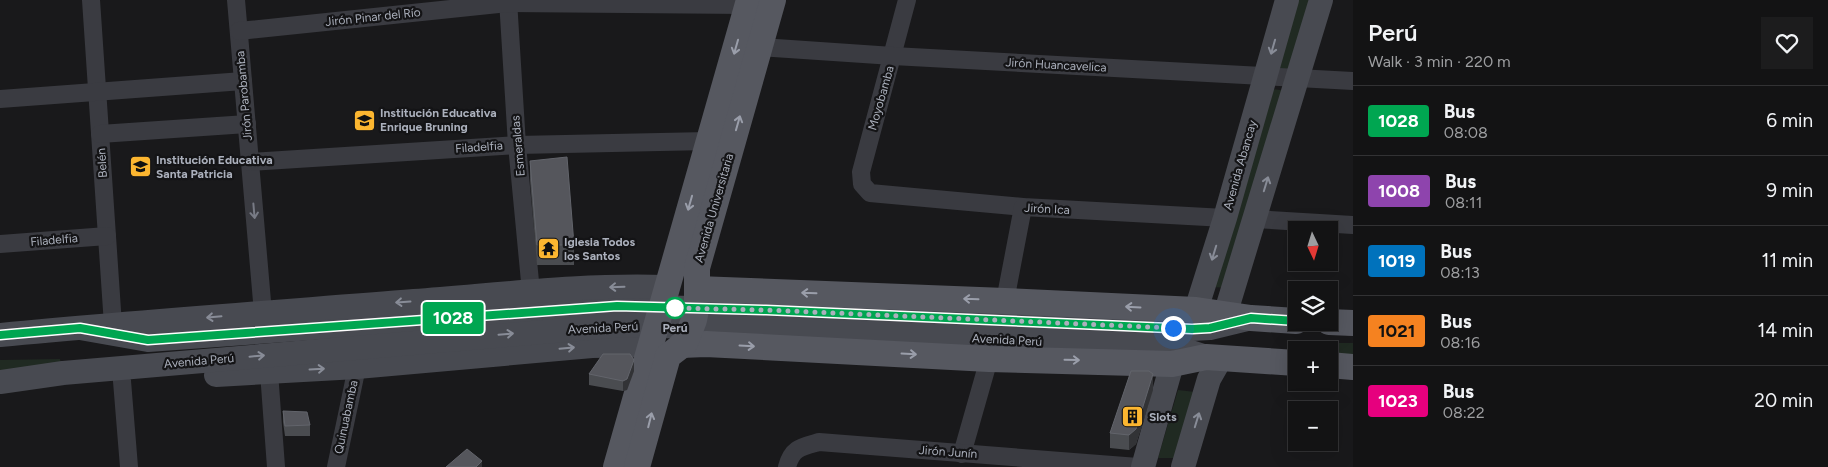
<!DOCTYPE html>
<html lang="en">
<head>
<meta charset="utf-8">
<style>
  body { margin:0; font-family:Figtree,sans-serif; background:#1c1c1d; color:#f1f3f6; height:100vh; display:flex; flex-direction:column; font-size:19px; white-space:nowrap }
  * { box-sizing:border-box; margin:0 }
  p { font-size:16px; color:#9d9ea0 }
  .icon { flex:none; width:28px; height:28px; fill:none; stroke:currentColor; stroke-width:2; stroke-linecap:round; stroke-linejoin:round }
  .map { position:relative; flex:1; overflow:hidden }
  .drawer { display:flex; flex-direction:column; background:#131314; width:475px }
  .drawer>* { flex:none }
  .badge { padding:0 10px; border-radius:4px; font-size:18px; line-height:32px }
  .needle { width:32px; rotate:176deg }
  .buttons { position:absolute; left:1288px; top:221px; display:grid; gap:10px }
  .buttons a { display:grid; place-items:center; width:50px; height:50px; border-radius:0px; background:#131314; box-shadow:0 5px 20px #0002,0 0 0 1px #323234; font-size:25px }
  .you { position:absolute; width:25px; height:25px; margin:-12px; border:4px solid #fff; border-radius:50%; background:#1a73e8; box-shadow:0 0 0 8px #1a73e833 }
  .map>.badge { position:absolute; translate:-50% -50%; box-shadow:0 0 0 2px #fff }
  .round { display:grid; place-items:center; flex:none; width:52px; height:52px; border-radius:0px; background:#1c1c1d }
  .overview { display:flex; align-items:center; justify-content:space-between; height:85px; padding:0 15px }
  h1 { font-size:24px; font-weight:600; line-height:38px }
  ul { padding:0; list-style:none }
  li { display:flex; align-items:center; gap:15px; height:70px; padding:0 15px; border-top:1px solid #323234 }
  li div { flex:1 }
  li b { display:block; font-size:19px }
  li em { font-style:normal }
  li .badge { min-width:55px; font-weight:700; text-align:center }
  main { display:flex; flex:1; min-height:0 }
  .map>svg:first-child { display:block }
  .green { fill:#202a22 }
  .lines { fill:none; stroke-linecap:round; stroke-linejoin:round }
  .street { stroke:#3a3b41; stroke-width:18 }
  .secondary { stroke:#484a51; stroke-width:24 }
  .primary { stroke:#565860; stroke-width:26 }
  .wall { fill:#4a4c50 }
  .shaded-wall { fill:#323336 }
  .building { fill:#55565c; stroke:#62646b }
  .oneway { stroke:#9a9eaa }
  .oneway2 { stroke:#888c97 }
  .oneway3 { stroke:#787b85 }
  .line-casing { stroke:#fff; stroke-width:11 }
  .line { stroke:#00a651; stroke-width:8 }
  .walk { stroke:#abb0bc; stroke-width:5; stroke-dasharray:0 9 }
  .stop-dot { fill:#fff; stroke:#00a651; stroke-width:2.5 }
  .labels { text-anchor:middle; stroke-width:4.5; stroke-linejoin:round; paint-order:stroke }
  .street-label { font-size:12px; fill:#abb0bc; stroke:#141416 }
  .poi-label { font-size:12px; font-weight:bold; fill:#abb0bc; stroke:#141416; text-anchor:start }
  .stop-label { font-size:12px; font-weight:bold; fill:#abb0bc; stroke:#141416 }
</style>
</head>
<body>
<main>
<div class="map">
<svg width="1353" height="467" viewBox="0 0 1353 467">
  <rect width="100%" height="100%" fill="#19191b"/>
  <g class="green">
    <polygon points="1296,0 1314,0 1293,74 1277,72"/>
    <polygon points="1272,89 1288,91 1231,288 1211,287"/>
    <polygon points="1293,343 1353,343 1353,355 1329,353 1329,350 1294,350"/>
    <polygon points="60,359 61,363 0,372 0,360"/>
    <polygon points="1178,390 1195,392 1175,458 1158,458"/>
  </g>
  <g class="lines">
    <g class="street">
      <polyline points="91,0 113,325"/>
      <polyline points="236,0 263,313"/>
      <polyline points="508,0 517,145 531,292"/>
      <polyline points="907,0 861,172 862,184 870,193 1023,207 1225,218"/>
      <polyline points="239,31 508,3 747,5"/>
      <polyline points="760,47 893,56 1353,81"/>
      <polyline points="0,99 243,81"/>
      <polyline points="100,134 247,124"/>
      <polyline points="250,162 517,145 708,141"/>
      <polyline points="1255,219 1353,225"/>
      <polyline points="0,244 107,236"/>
      <polyline points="1005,301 1023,207"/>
      <polyline points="269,372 276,467"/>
      <polyline points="122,381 129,467"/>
      <polyline points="962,454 989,359"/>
      <polyline points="336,467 357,367"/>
      <path d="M 787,467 C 792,448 801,447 819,442 L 1138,467"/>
    </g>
    <g class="secondary">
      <polyline points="1225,315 1321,0"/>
      <polyline points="1192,327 1196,310 1225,218 1287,0"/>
      <polyline points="80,328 148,340 617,306 766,310 1192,329 1210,328 1247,319"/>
      <path d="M 0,335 C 138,322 276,312 414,301 C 497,295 582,284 666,287"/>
      <polyline points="216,375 357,367 592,346 650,345"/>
      <polyline points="0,382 63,373 624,325 764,329 1172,346 1206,357"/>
      <polyline points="1143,467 1172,364"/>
      <polyline points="1183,467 1209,379 1221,358"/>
    </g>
    <g class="primary">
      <polyline points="697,289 1005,301 1196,310 1251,318 1296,321"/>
      <polyline points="1329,322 1353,323"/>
      <polyline points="681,345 706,344 989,359 1172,364 1206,357 1296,363"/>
      <polyline points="1329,365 1353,367"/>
      <polyline points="616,467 749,0"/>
      <polyline points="637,467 668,356 685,343 694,320 697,305 697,268 773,0"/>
    </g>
  </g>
  <g class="wall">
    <polygon points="530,161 574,245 574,265 537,265 530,180"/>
    <polygon points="634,371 627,390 623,391 589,385 589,374"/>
    <polygon points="1153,390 1136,444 1129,450 1110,448 1110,433"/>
    <polygon points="283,411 310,425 310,436 285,436 283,422"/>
  </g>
  <g class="shaded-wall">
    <polygon points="634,360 634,371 627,390 623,391 623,381"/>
    <polygon points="1153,374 1153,390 1136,444 1129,450 1129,435"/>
    <polygon points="482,461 482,467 476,467"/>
  </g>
  <g class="building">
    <polygon points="567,157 574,245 537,245 530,161"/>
    <polygon points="603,354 630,354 634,360 627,379 623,381 589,374"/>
    <polygon points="1131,371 1149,371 1153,374 1136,429 1129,435 1110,433"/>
    <polygon points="283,411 307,412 310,425 285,426"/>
    <polygon points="467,449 482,461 476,467 446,467"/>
  </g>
  <defs><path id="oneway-shaft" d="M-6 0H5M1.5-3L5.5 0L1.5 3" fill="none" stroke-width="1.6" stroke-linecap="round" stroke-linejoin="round" transform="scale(1.25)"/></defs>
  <g class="oneway">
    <use href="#oneway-shaft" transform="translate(736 47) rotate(106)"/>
    <use href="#oneway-shaft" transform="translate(738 123) rotate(-74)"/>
    <use href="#oneway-shaft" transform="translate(690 203) rotate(106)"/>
    <use href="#oneway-shaft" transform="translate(809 293) rotate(-178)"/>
    <use href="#oneway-shaft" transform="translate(971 299) rotate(-178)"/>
    <use href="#oneway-shaft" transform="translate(1133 307) rotate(-177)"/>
    <use href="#oneway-shaft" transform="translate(747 346) rotate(3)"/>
    <use href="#oneway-shaft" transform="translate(909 354) rotate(3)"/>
    <use href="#oneway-shaft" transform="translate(1072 360) rotate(1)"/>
    <use href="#oneway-shaft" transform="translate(650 420) rotate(-76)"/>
  </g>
  <g class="oneway2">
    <use href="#oneway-shaft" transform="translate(1273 47) rotate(106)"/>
    <use href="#oneway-shaft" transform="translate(1266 184) rotate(-73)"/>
    <use href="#oneway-shaft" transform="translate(1214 253) rotate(107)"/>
    <use href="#oneway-shaft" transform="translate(617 287) rotate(178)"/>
    <use href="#oneway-shaft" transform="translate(403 302) rotate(176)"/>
    <use href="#oneway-shaft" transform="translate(214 317) rotate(175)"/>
    <use href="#oneway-shaft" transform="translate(506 334) rotate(-5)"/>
    <use href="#oneway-shaft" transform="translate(567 348) rotate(-5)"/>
    <use href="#oneway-shaft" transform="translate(257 356) rotate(-5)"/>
    <use href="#oneway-shaft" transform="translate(317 369) rotate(-3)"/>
    <use href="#oneway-shaft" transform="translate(1197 420) rotate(-73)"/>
  </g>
  <use class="oneway3" href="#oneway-shaft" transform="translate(254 211) rotate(85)"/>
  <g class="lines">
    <defs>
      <polyline id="line" points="0,335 80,328 148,340 617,306 766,310 1192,329 1210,328 1251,318 1296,321"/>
    </defs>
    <use href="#line" class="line-casing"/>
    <use href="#line" class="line"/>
    <polyline class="walk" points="675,308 673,308 766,310 1173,328"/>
  </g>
  <defs>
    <symbol id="school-square" viewBox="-11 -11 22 22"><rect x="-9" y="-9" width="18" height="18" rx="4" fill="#fcb630" stroke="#141416"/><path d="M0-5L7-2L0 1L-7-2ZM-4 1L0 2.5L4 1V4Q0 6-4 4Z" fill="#111"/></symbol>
    <symbol id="temple-square" viewBox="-11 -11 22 22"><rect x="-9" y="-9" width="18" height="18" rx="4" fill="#fcb630" stroke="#141416"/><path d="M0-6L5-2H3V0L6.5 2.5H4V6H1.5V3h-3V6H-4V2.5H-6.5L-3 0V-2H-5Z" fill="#111"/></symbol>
    <symbol id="building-square" viewBox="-11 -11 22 22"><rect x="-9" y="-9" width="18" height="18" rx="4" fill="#fcb630" stroke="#141416"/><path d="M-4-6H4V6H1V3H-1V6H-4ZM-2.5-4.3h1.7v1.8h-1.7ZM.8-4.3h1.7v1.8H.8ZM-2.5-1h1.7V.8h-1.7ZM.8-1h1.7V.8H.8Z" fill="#111"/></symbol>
  </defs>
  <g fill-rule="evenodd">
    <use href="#school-square" x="352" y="108" width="25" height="25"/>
    <use href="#school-square" x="128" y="154" width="25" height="25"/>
    <use href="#temple-square" x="536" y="236" width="25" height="25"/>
    <use href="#building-square" x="1120" y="404" width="25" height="25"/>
  </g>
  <circle class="stop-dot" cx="675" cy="308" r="10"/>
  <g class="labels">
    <g class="street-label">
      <text transform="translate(373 17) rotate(-6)" y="4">Jirón Pinar del Río</text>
      <text transform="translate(1056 65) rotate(3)" y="4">Jirón Huancavelica</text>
      <text transform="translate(244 96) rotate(-95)" y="4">Jirón Parobamba</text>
      <text transform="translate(881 98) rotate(-74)" y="4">Moyobamba</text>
      <text transform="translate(518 146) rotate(-95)" y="4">Esmeraldas</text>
      <text transform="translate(479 147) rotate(-4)" y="4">Filadelfia</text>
      <text transform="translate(102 163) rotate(-94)" y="4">Belén</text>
      <text transform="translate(1240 165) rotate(-74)" y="4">Avenida Abancay</text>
      <text transform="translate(714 208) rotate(-74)" y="4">Avenida Universitaria</text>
      <text transform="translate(1047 209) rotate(3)" y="4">Jirón Ica</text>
      <text transform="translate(54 240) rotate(-5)" y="4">Filadelfia</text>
      <text transform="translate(603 328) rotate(-3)" y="4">Avenida Perú</text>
      <text transform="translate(1007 340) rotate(3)" y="4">Avenida Perú</text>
      <text transform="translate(199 361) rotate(-5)" y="4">Avenida Perú</text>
      <text transform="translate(346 417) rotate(-78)" y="4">Quinuabamba</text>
      <text transform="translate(948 452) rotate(4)" y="4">Jirón Junín</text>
    </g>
    <g class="poi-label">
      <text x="380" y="117">Institución Educativa<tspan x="380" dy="14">Enrique Bruning</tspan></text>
      <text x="156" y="164">Institución Educativa<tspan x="156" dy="14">Santa Patricia</tspan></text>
      <text x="564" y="246">Iglesia Todos<tspan x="564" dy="14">los Santos</tspan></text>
      <text x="1149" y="421">Slots</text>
    </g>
    <g class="stop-label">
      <text x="675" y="332">Perú</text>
    </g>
  </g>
</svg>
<div class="buttons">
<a><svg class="needle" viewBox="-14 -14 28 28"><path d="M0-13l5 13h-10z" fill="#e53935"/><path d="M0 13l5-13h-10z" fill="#9d9ea0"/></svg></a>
<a><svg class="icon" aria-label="layers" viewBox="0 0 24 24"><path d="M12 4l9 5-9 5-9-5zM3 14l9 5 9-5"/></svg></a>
<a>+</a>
<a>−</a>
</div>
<div class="you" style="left:1173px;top:328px"></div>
<b class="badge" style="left:453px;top:318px;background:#00a651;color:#fff">1028</b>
</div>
<section class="drawer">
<div class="overview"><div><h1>Perú</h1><p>Walk · 3 min · 220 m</p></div><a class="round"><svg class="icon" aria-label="heart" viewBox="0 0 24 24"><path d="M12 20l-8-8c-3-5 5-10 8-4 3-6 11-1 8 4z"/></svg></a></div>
<ul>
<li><span class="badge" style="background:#00a651;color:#fff">1028</span><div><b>Bus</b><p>08:08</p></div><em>6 min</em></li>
<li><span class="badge" style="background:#8e44ad;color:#fff">1008</span><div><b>Bus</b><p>08:11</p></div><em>9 min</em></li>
<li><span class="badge" style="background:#0072bc;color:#fff">1019</span><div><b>Bus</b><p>08:13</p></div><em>11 min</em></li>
<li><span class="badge" style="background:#f58220;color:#111">1021</span><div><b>Bus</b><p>08:16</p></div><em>14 min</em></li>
<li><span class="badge" style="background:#e6007e;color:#fff">1023</span><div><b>Bus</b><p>08:22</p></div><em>20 min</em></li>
</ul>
</section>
</main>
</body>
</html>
